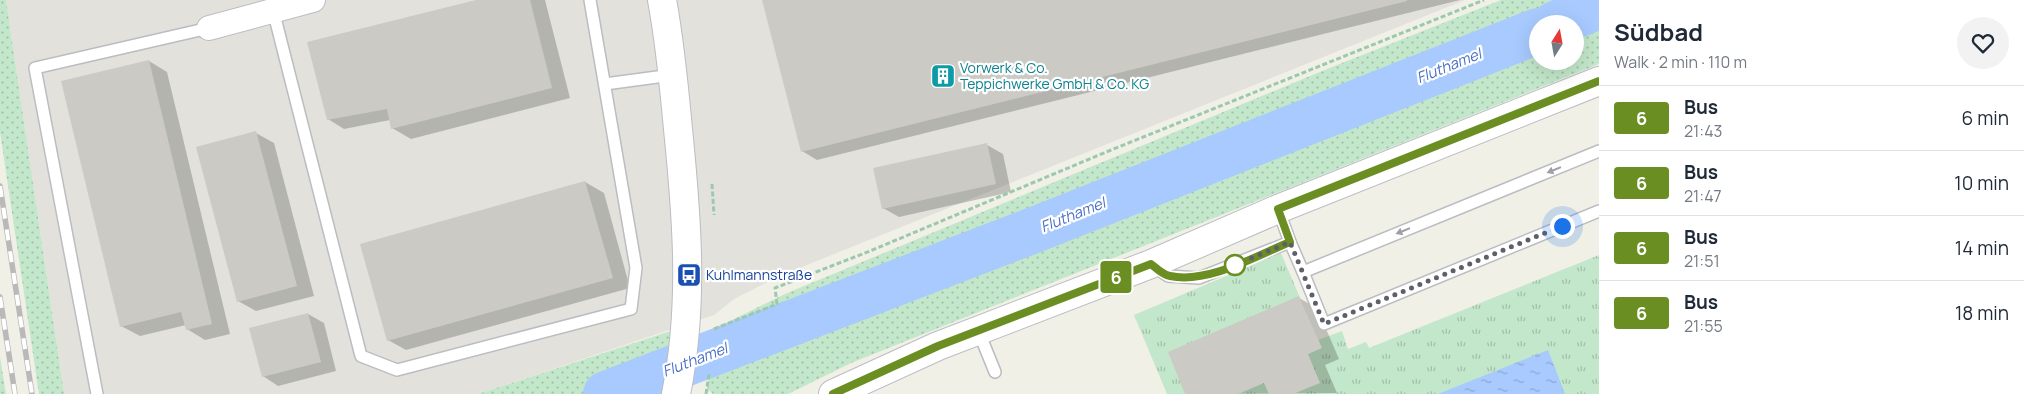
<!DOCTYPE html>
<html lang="en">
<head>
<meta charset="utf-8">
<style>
  body { margin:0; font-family:Manrope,sans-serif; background:#f2f2f3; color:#1f2937; height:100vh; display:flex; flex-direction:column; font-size:19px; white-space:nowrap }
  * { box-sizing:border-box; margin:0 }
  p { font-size:16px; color:#747a83 }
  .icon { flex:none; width:28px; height:28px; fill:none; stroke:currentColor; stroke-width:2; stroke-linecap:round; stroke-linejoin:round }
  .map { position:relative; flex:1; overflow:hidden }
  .drawer { display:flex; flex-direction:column; background:#fff; width:425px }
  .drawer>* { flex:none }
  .badge { padding:0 10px; border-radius:4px; font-size:18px; line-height:32px }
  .needle { width:32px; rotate:11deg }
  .tools { position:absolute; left:1529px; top:15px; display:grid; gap:10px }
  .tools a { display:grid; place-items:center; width:55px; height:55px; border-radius:50%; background:#fff; box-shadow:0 5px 20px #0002; font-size:25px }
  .you { position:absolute; width:25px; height:25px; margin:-12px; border:4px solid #fff; border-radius:50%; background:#1a73e8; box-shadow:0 0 0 8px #1a73e833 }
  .map>.badge { position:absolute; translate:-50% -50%; box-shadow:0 0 0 2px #fff }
  .round { display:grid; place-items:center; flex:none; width:52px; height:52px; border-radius:26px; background:#f2f2f3 }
  .head { display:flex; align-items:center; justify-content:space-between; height:85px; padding:0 15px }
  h1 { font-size:24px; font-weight:700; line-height:38px }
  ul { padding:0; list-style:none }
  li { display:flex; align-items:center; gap:15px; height:65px; padding:0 15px; border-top:1px solid #e0e1e3 }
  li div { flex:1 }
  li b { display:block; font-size:19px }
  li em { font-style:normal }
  li .badge { min-width:55px; font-weight:700; text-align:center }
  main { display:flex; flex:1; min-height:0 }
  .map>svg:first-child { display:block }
  .industrial { fill:#e2e1db }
  .grass { fill:url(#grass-dots); fill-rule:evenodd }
  .park { fill:url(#park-tufts) }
  .water { fill:url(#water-ripples) }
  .shadow { fill:#0003 }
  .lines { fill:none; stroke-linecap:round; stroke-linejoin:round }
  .river { stroke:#a8caff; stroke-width:46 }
  .building { fill:#cccac4 }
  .service-casing { stroke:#bbbdc2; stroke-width:14 }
  .minor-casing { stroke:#bbbdc2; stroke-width:26 }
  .secondary-casing { stroke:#bcbdc4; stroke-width:30 }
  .path { stroke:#9cc8b0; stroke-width:3; stroke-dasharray:5 2.5; stroke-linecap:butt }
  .service { stroke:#fff; stroke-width:11 }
  .minor { stroke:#fff; stroke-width:24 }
  .secondary { stroke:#fff; stroke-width:28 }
  .rail-casing { stroke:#b9b9ba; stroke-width:5.5 }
  .rail { stroke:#fff; stroke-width:4; stroke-dasharray:11; stroke-linecap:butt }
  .oneway { fill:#9ea0a4 }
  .line-casing { stroke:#fff; stroke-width:11 }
  .line { stroke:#6b8e23; stroke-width:8 }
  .walk { stroke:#5e6067; stroke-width:5; stroke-dasharray:0 9 }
  .stop-dot { fill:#fff; stroke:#6b8e23; stroke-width:2.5 }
  .labels { text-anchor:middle; stroke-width:4.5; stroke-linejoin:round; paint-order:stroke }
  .culture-label { font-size:14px; fill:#0d838f; stroke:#fff; text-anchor:start }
  .transit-label { font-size:14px; fill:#164399; stroke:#fff; text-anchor:start }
  .water-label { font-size:15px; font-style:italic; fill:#486fc4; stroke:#fff }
</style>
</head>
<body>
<main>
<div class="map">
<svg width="1599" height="394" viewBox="0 0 1599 394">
  <defs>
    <pattern id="grass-dots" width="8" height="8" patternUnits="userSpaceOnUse" patternTransform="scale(1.25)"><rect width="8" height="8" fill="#c3e7ca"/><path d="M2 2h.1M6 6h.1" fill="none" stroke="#a2bfa8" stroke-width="1.8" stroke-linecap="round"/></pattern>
    <pattern id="park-tufts" width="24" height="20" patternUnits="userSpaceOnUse" patternTransform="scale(1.25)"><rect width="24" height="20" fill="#c3e7ca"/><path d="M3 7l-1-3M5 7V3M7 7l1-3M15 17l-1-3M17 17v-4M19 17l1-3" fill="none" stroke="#a2bfa8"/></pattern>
    <pattern id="water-ripples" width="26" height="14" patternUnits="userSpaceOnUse" patternTransform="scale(1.25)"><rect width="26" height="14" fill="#a8caff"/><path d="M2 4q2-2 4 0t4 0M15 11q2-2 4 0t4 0" fill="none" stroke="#8ca7d2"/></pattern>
  </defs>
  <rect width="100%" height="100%" fill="#f0f0e7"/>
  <polygon class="industrial" points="6,0 1465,0 777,277 734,299 714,315 478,394 64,394"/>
  <g class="grass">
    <polygon points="0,0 6,0 64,394 39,394 0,132"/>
    <path d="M 1501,0 L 1599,0 L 1599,64 L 851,363 L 788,394 L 713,394 L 710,391 L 707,392 L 714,329 L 785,294 L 1327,69 ZM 1538,24 L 1575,24 L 1575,61 L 1538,61 Z"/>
    <polygon points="683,327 672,394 478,394"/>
    <polygon points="0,357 6,394 0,394"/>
  </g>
  <polygon class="park" points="1281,253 1318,340 1342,331 1348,349 1366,342 1369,348 1599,255 1599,394 1167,394 1134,315"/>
  <polygon class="water" points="1548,350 1565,394 1438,394"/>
  <g class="shadow">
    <polygon points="481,0 545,0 570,98 411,139 392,128 390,120 344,129 328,119"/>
    <polygon points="764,0 1460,0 817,160 802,151"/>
    <polygon points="149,61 167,72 230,334 205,340 187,329 186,325 140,336 121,326"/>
    <polygon points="256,133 274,143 314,296 256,311 238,301"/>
    <polygon points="987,145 1003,154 1011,192 899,217 883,208"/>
    <polygon points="585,182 604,193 630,288 406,350 388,340"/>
    <polygon points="1299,298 1317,308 1339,359 1325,365 1337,393 1186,394"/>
    <polygon points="308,314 324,323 336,371 278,386 263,376"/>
  </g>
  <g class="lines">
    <g class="river">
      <polyline points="1555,24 1599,6"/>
      <polyline points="606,394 1029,232 1538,31"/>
    </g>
  </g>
  <g class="building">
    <polygon points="476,0 530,0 552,88 391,129 387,109 327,120 307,42"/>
    <polygon points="762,0 1407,0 1407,1 801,152"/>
    <polygon points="149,60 212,324 186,330 181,312 120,327 61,81"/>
    <polygon points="256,131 297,286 237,302 196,147"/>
    <polygon points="987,143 996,184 882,209 873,168"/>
    <polygon points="585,181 613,278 387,341 360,244"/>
    <polygon points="1299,296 1322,348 1308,354 1320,383 1293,394 1269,394 1264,383 1238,394 1185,394 1168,352"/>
    <polygon points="308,313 321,362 262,377 249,328"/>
  </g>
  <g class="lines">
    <defs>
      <g id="service">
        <polyline points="273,10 361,356 397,370 631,309 636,268 590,0"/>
        <polyline points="605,84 672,75"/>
        <polyline points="1599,151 1303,272 1324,324 1599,211"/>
        <polyline points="1290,242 1303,272"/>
        <polyline points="1152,265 1168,276 1199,278 1290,242 1278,209"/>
        <polyline points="978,330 995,372"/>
        <polyline points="97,394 35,68 209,28"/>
      </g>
      <polyline id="minor" points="209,28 313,0"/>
      <g id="secondary">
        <path d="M 662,0 C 670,42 674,86 678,129 C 687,218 694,306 676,394"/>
        <polyline points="833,394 938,346 1151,264 1278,209 1599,81"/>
      </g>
    </defs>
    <use href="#service" class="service-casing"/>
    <use href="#minor" class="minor-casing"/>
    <use href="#secondary" class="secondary-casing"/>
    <g class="path">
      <polyline points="712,184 714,215"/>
      <polyline points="714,329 777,304 775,288 870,251 1111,150 1484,0"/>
      <polyline points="706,394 709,374"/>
    </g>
    <use href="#service" class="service"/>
    <use href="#minor" class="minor"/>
    <use href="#secondary" class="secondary"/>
    <defs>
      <g id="rail">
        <polyline points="0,186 32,394"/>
        <polyline points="0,297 15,394"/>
      </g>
    </defs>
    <use href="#rail" class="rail-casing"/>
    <use href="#rail" class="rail"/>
  </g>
  <defs><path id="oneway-solid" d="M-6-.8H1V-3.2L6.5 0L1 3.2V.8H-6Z" transform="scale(1.25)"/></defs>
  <g class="oneway">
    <use href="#oneway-solid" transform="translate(1554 170) rotate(158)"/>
    <use href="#oneway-solid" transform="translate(1403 231) rotate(158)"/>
  </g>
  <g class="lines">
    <defs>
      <path id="line" d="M 833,394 L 938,346 L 1151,264 C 1156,268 1163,275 1170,276 C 1208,284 1256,256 1290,242 L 1278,209 L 1599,81"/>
    </defs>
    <use href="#line" class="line-casing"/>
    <use href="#line" class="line"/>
    <polyline class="walk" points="1235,265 1290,242 1324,324 1562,226"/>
  </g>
  <defs>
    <symbol id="building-square" viewBox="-11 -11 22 22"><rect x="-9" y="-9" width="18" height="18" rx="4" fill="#0f9aa8" stroke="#fff"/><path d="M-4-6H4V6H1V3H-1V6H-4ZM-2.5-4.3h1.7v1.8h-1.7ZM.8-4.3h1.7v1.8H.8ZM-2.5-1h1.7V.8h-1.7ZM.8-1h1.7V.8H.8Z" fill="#fff"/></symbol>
    <symbol id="bus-square" viewBox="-11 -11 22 22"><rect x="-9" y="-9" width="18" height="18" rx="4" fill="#1a4fb4" stroke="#fff"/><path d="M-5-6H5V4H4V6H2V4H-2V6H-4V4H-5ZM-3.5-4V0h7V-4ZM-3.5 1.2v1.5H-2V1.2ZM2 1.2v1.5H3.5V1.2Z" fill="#fff"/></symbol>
  </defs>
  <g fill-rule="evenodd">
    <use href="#building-square" x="929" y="62" width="28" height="28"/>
    <use href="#bus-square" x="675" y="261" width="28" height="28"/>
  </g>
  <circle class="stop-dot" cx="1235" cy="265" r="10"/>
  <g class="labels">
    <g class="culture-label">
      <text x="960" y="73">Vorwerk &amp; Co.<tspan x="960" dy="16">Teppichwerke GmbH &amp; Co. KG</tspan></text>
    </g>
    <g class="transit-label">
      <text x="706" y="280">Kuhlmannstraße</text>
    </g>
    <g class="water-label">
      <text transform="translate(1449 66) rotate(-22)" y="5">Fluthamel</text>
      <text transform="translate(1073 215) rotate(-22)" y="5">Fluthamel</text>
      <text transform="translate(695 360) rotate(-21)" y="5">Fluthamel</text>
    </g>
  </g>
</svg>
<div class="tools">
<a><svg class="needle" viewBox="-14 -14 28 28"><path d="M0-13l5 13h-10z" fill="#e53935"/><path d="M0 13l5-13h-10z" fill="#747a83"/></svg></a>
</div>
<div class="you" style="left:1562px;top:226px"></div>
<b class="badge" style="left:1116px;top:277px;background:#6b8e23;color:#fff">6</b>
</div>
<section class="drawer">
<div class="head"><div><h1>Südbad</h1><p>Walk · 2 min · 110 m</p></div><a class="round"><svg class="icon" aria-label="heart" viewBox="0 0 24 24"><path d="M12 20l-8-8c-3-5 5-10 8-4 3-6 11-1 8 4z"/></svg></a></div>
<ul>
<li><span class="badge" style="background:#6b8e23;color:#fff">6</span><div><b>Bus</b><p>21:43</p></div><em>6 min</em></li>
<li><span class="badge" style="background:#6b8e23;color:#fff">6</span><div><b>Bus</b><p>21:47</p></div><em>10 min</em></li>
<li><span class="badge" style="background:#6b8e23;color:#fff">6</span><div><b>Bus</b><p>21:51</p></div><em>14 min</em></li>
<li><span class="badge" style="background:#6b8e23;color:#fff">6</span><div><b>Bus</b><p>21:55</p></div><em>18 min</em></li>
</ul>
</section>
</main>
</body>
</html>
